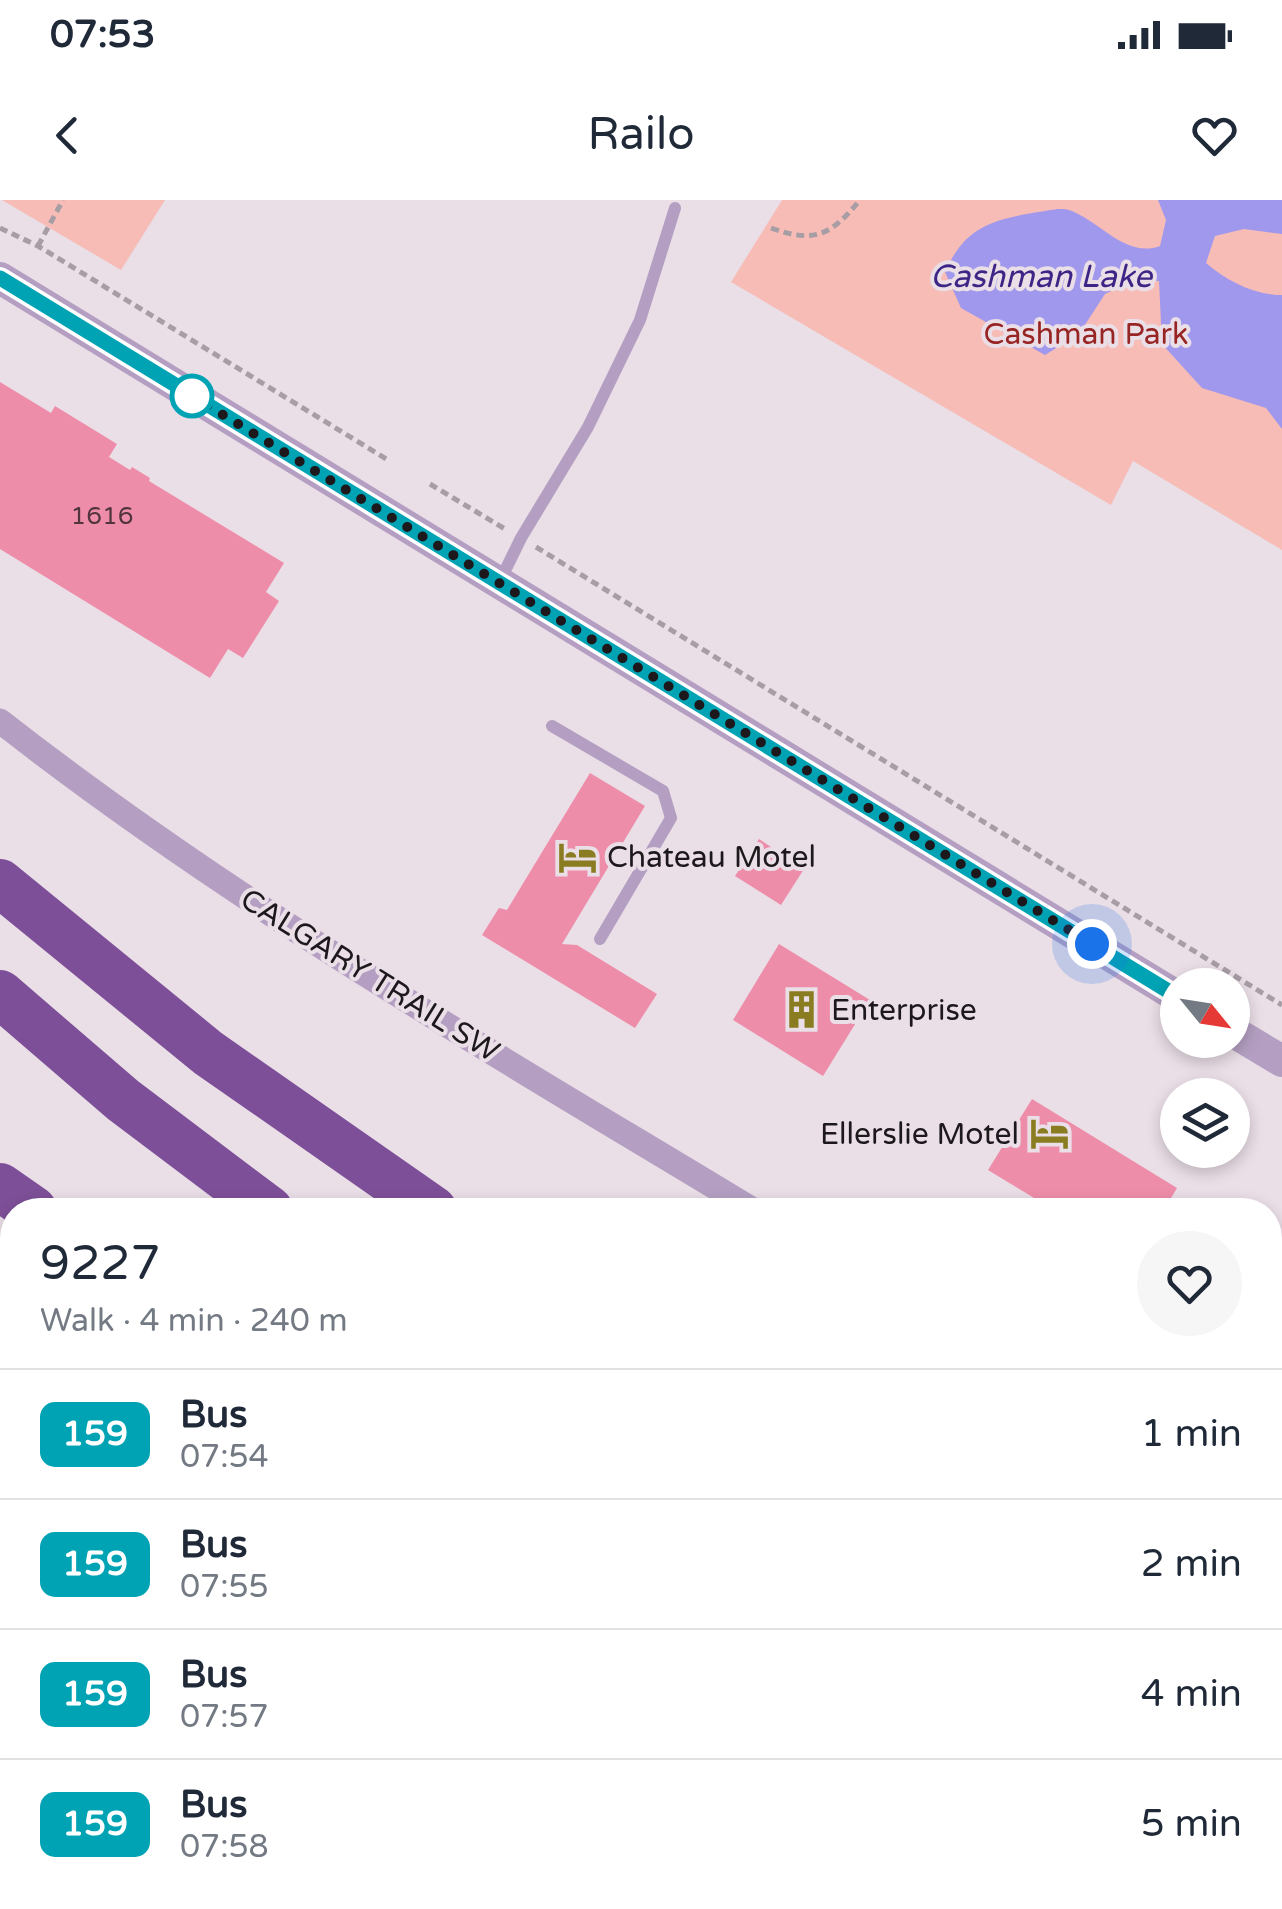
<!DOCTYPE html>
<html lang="en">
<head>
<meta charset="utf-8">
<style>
  body { margin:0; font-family:"Varela Round",sans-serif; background:#f6f6f7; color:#1f2937; height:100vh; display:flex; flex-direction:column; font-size:38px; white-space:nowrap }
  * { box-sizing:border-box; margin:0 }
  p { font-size:32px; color:#747a83 }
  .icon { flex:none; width:55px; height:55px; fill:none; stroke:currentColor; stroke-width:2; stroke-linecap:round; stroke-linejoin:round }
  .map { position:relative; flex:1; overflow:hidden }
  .sheet { position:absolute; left:0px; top:998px; width:1282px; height:712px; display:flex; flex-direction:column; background:#fff; border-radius:40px 40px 0 0; box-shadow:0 5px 15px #0003 }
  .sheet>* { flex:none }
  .badge { padding:0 20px; border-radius:15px; font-size:35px; line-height:65px }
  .needle { width:65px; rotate:120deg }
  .controls { position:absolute; left:1160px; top:768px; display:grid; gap:20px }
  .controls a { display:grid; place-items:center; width:90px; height:90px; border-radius:50%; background:#fff; box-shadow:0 5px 15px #0003; font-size:50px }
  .you { position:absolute; width:50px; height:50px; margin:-25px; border:8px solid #fff; border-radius:50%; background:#1a73e8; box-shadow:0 0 0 15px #1a73e833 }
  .map>.badge { position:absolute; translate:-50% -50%; box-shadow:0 0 0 5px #fff }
  .round { display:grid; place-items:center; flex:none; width:105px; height:105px; border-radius:52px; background:#f6f6f7 }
  .head { display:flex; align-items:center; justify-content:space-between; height:170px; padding:0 40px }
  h1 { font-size:48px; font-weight:600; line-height:75px }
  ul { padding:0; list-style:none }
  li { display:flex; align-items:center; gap:30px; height:130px; padding:0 40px; border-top:2px solid #e0e1e3 }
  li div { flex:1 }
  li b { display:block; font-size:38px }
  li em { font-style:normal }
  li .badge { min-width:110px; font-weight:700; text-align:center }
  .status { display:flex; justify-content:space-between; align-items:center; height:70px; padding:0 50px; background:#fff; direction:ltr }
  .status svg { height:28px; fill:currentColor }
  header { display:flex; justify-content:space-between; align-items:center; height:130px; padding:0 40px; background:#fff; font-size:45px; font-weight:600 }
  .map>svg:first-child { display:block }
  .green { fill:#f6bcb5 }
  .water { fill:#a098ed }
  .building { fill:#ee8da9 }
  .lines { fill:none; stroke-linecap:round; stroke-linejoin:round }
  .path { stroke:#a79da4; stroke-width:5; stroke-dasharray:8 5; stroke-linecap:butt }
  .service { stroke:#b49fc2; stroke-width:12 }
  .minor { stroke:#b49fc2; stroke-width:25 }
  .tertiary { stroke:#b49fc2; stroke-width:32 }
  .motorway { stroke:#7d4f98; stroke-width:48 }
  .line-casing { stroke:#fff; stroke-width:22 }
  .line { stroke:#00a3b4; stroke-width:15 }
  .walk { stroke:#1c181b; stroke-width:10; stroke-dasharray:0 18 }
  .stop-dot { fill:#fff; stroke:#00a3b4; stroke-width:5 }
  .labels { text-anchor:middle; stroke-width:8; stroke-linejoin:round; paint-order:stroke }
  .number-label { font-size:25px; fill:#50353e }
  .park-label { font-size:30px; fill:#972523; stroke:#eadee7 }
  .poi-label { font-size:30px; fill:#1c181b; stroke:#eadee7; text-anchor:start }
  .street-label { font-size:30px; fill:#1c181b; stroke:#eadee7 }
  .water-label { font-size:32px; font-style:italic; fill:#3c2585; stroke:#eadee7 }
</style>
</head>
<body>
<div class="status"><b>07:53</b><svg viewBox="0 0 49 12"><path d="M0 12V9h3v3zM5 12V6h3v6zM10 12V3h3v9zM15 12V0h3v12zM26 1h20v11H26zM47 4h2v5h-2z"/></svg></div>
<header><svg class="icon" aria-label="back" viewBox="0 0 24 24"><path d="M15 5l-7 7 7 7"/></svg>Railo<svg class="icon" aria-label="heart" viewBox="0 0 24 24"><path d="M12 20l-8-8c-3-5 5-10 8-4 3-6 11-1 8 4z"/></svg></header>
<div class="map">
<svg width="1282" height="1709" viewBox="0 0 1282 1709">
  <rect width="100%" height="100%" fill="#eadee7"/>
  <g class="green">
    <polygon points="2,0 165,0 121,70"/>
    <polygon points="782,0 1282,0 1282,350 1133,261 1111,305 731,82"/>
  </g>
  <path class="water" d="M 1158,0 L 1282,0 L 1282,34 L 1244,29 L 1215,36 L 1206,63 C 1227,81 1254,95 1282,95 L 1282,229 L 1266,208 L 1202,188 L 1162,144 L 1159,81 L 1131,81 L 1105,94 L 1079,134 L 1045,155 L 961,108 L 945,72 C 965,27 991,20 1038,12 C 1047,11 1060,7 1069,10 C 1099,20 1126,59 1160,46 L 1166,20 Z"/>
  <g class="building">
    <polygon points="0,182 51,213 55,206 117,244 109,257 130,270 132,267 150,278 149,281 284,363 266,392 279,401 243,458 228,449 210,478 0,349"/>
    <polygon points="590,573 645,606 562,744 577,745 657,794 635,828 482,735 499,708 507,710"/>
    <polygon points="759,639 804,669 781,705 735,676"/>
    <polygon points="779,744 870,800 823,876 733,820"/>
    <polygon points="1032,899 1177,988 1164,1010 1054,1010 988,970"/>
    <polygon points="79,1698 79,1709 44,1709 44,1708"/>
  </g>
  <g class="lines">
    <g class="path">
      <polyline points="0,28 38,46 388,260"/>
      <path d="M 771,28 C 815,44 831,35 860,0"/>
      <polyline points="38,46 63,0"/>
      <polyline points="430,284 505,329"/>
      <polyline points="536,347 1282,805"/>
    </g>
    <g class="service">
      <polyline points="500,381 521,338 588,227 640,120 675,8"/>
      <polyline points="552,526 663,591 671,618 600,739"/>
    </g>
    <g class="minor">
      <path d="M 0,521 C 236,706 497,855 753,1010"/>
      <polyline points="1270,1324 1282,1331"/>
    </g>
    <g class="tertiary">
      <polyline points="0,78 1178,797"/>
      <polyline points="1232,831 1282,861"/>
      <polyline points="0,1403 12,1410"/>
      <polyline points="513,1698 533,1709"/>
    </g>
    <g class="motorway">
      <polyline points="0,683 208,853 433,1010"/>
      <polyline points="0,794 123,900 269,1010"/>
      <polyline points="0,987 33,1010"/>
      <polyline points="0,1146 12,1155"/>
      <polyline points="1270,1452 1282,1458"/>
      <polyline points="1270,1626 1282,1634"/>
      <polyline points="817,1698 834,1709"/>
      <polyline points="1148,1698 1167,1709"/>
    </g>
  </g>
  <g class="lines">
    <defs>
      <polyline id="line" points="0,78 1178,797"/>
    </defs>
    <use href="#line" class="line-casing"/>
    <use href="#line" class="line"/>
    <polyline class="walk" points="192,196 1092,744"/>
  </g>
  <defs>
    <symbol id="hotel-bare" viewBox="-9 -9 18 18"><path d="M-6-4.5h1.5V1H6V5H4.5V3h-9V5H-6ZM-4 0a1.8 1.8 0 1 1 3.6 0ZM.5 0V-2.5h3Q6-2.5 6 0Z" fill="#897c21" stroke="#eadee7" stroke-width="2.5" paint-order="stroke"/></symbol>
    <symbol id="building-bare" viewBox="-9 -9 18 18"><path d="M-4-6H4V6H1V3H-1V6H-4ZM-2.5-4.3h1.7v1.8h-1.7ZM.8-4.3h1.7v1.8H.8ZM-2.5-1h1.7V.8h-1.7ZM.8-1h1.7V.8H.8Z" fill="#897c21" stroke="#eadee7" stroke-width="2.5" paint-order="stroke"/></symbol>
  </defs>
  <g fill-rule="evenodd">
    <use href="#hotel-bare" x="550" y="630" width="55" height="55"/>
    <use href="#building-bare" x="774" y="782" width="55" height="55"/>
    <use href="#hotel-bare" x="1022" y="906" width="55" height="55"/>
  </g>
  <circle class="stop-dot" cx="192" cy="196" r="20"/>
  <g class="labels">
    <g class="number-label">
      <text x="102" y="324">1616</text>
    </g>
    <g class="park-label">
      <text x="1086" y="144">Cashman Park</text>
    </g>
    <g class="poi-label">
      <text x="607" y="667">Chateau Motel</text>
      <text x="831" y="820">Enterprise</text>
      <text x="1019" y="944" text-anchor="end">Ellerslie Motel</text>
    </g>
    <g class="street-label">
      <text transform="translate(370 775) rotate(32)" y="10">CALGARY TRAIL SW</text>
    </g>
    <g class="water-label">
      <text x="1041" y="87">Cashman Lake</text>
    </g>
  </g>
</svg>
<div class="controls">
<a><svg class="needle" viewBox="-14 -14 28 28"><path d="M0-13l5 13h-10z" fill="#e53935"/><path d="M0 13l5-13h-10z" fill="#747a83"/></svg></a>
<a><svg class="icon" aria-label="layers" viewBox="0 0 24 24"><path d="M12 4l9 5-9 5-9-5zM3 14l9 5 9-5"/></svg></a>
</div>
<div class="you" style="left:1092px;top:744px"></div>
<section class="sheet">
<div class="head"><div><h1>9227</h1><p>Walk · 4 min · 240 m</p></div><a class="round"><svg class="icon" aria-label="heart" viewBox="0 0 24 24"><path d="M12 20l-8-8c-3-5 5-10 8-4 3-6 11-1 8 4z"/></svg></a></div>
<ul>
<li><span class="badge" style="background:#00a3b4;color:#fff">159</span><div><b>Bus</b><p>07:54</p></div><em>1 min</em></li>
<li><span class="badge" style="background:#00a3b4;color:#fff">159</span><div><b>Bus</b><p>07:55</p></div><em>2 min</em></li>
<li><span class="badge" style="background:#00a3b4;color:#fff">159</span><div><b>Bus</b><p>07:57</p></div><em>4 min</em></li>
<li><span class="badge" style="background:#00a3b4;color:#fff">159</span><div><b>Bus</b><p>07:58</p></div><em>5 min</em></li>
</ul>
</section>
</div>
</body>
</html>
